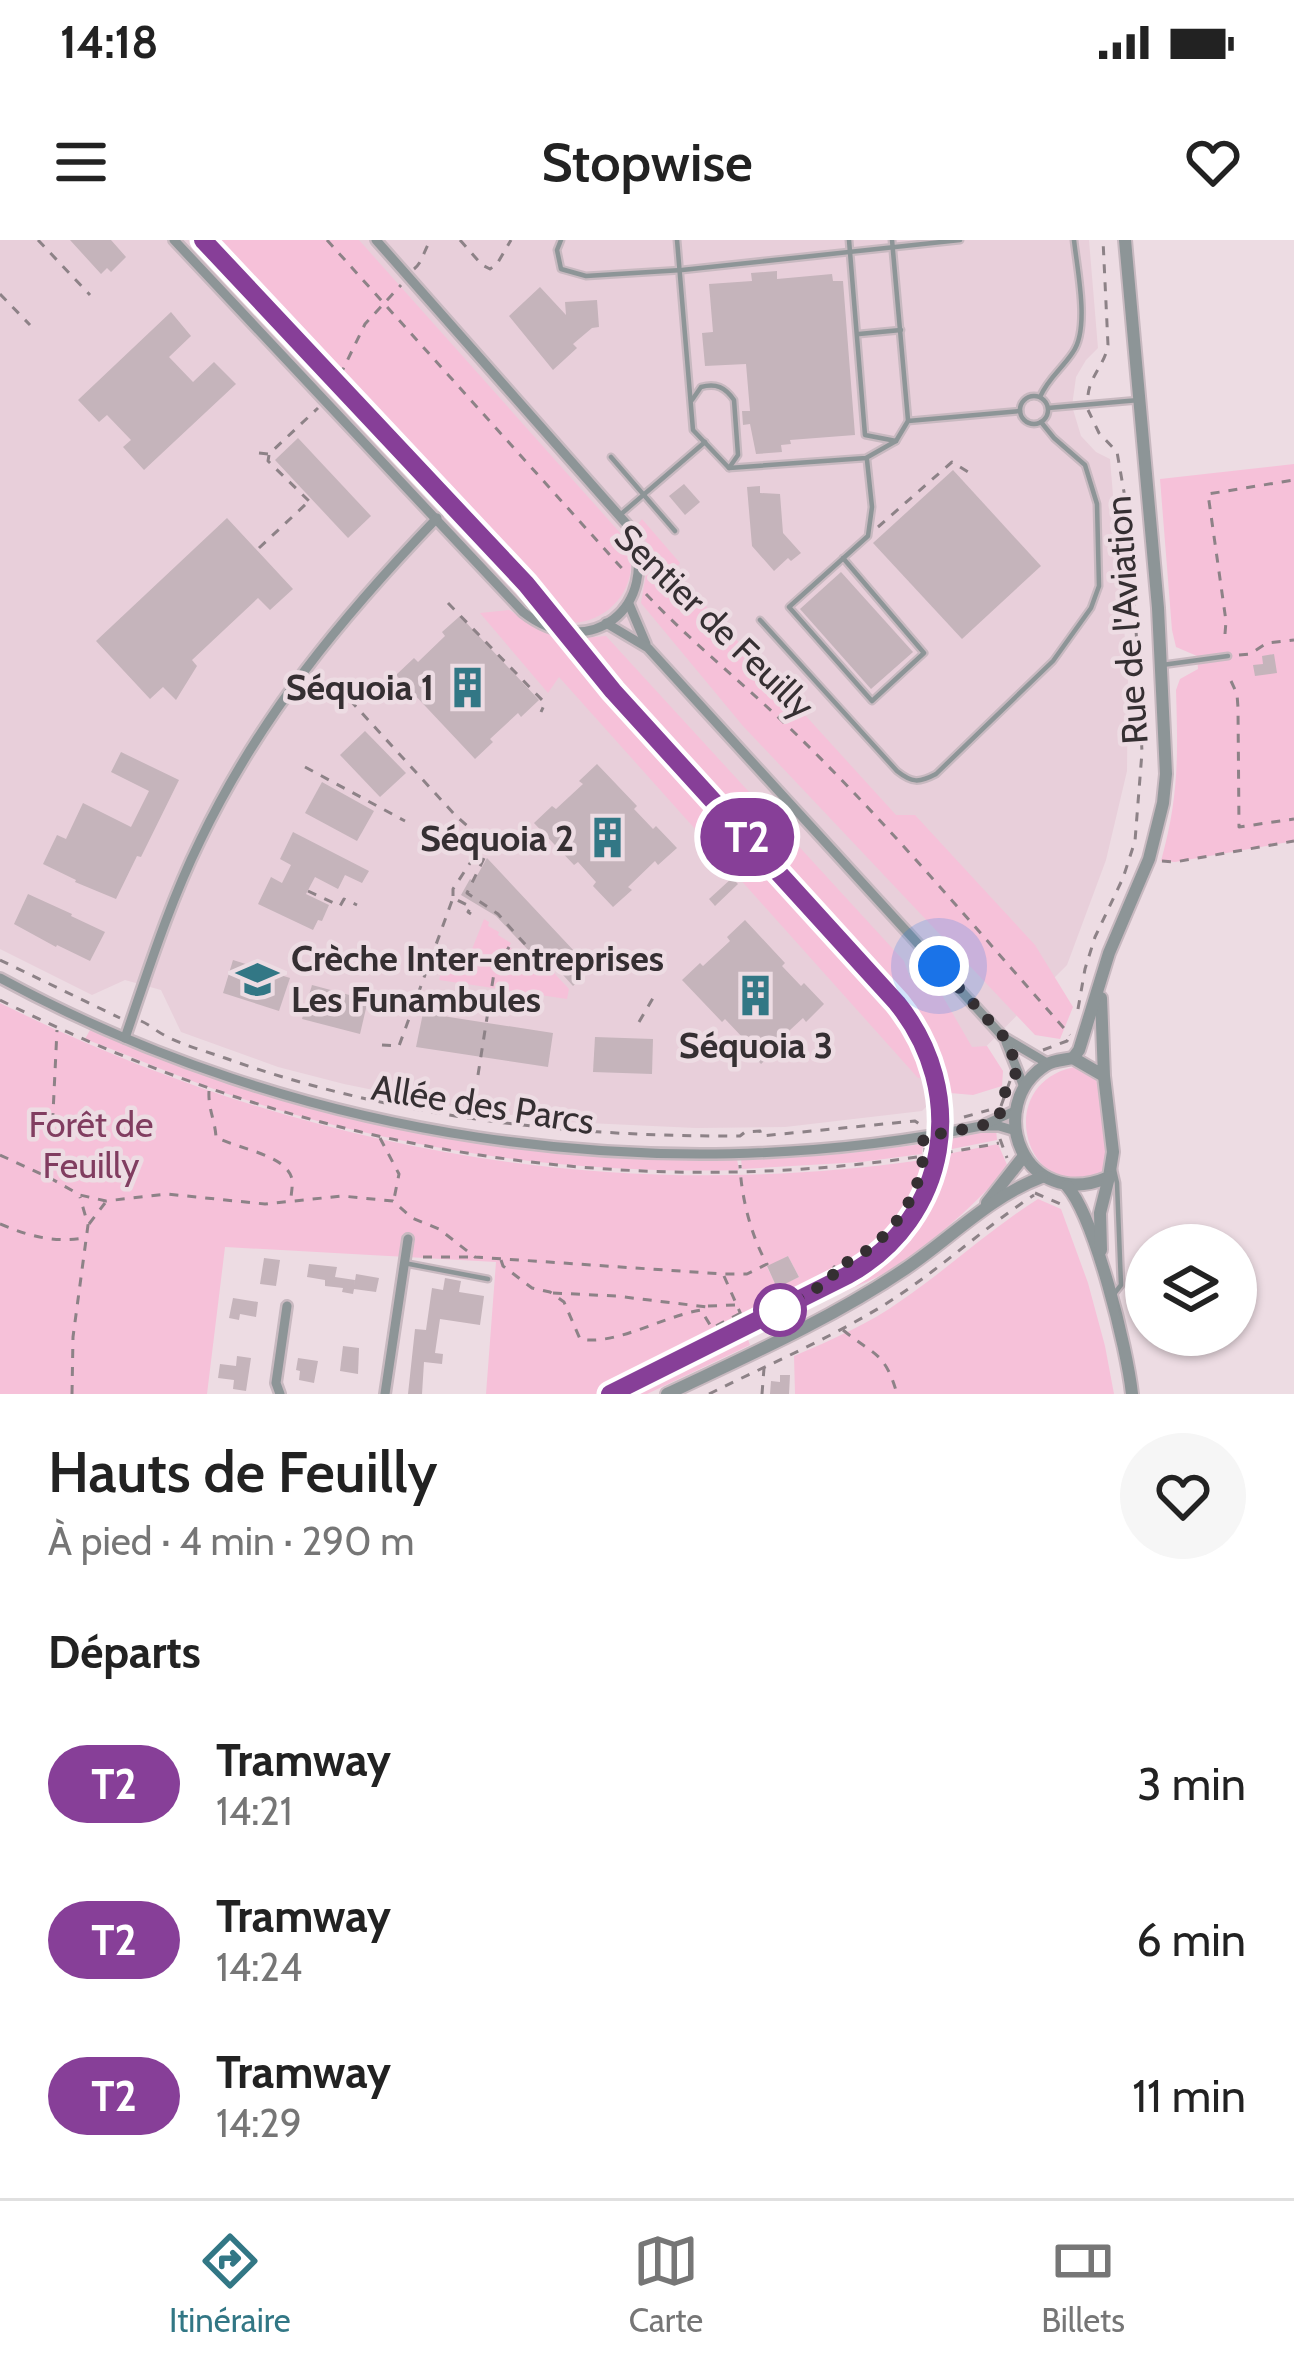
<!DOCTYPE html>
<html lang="fr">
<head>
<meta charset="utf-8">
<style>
  body { margin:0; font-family:Cabin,sans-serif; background:#f6f6f6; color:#222; height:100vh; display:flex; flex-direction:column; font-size:45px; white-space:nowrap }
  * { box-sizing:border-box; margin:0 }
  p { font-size:39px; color:#767676 }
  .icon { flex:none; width:66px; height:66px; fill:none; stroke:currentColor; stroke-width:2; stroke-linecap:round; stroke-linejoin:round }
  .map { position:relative; height:1154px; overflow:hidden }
  .details { display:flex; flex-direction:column; background:#fff; flex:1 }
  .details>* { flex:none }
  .badge { padding:0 24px; border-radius:39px; font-size:42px; line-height:78px }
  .fabs { position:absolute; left:1125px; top:984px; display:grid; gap:24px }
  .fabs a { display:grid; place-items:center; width:132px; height:132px; border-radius:50%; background:#fff; box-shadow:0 3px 9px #0004; font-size:60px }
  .you { position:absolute; width:60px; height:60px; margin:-30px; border:9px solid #fff; border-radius:50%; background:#1a73e8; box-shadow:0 0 0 18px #1a73e833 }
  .map>.badge { position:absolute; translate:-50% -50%; box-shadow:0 0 0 6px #fff }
  h2 { padding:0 48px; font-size:45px; line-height:108px }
  .round { display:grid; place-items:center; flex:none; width:126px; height:126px; border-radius:63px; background:#f6f6f6 }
  .summary { display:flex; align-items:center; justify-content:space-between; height:204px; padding:0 48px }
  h1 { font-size:57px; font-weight:600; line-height:90px }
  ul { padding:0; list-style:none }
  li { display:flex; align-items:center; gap:36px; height:156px; padding:0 48px }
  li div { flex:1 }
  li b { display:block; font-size:45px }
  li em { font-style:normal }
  li .badge { min-width:132px; font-weight:700; text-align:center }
  .status { display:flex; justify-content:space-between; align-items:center; height:84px; padding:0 60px; background:#fff; direction:ltr }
  .status svg { height:33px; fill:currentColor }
  header { display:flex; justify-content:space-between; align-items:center; height:156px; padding:0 48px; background:#fff; font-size:54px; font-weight:600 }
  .menu { display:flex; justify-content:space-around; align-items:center; height:168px; border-top:3px solid #e0e0e0; background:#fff; font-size:33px; color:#767676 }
  .menu a { display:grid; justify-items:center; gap:6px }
  .menu .current { color:#327785 }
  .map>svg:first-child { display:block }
  .built { fill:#e8cfda }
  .green { fill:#f6c1d9; fill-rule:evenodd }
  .building { fill:#c5b4bb }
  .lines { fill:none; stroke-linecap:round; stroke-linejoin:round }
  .service-casing { stroke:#c8b9c0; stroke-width:9 }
  .minor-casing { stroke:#c8b9c0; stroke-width:14 }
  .tertiary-casing { stroke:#c8b9c0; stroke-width:16 }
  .path { stroke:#8d8287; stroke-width:3; stroke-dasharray:9 9; stroke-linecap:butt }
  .service { stroke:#8d9597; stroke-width:4.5 }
  .minor { stroke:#8d9597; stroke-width:9 }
  .tertiary { stroke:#8d9597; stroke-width:12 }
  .tram { stroke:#7c7277; stroke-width:3 }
  .line-casing { stroke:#fff; stroke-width:27 }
  .line { stroke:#873f98; stroke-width:18 }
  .walk { stroke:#352f32; stroke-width:12; stroke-dasharray:0 21.6 }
  .stop-dot { fill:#fff; stroke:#873f98; stroke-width:6 }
  .labels { text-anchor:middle; stroke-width:9; stroke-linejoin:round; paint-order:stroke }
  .street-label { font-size:36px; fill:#352f32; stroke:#eddce3 }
  .poi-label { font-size:36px; font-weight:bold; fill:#352f32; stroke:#eddce3; text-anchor:end }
  .park-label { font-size:36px; fill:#813d60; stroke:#eddce3 }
</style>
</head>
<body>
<div class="status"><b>14:18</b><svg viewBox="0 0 49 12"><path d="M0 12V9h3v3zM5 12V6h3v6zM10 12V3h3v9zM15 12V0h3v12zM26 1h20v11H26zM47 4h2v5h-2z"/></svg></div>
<header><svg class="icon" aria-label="menu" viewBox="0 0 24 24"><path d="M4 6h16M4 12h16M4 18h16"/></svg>Stopwise<svg class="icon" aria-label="heart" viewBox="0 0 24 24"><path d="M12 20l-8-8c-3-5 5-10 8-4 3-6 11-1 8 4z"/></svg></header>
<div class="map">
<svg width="1294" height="1154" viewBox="0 0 1294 1154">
  <rect width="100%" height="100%" fill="#eddce3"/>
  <polygon class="built" points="0,0 1089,0 1098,108 1086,120 1076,137 1072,166 1081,196 1096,212 1110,219 1128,436 1127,531 1106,620 1067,725 922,871 785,887 696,888 566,882 472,870 344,844 278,827 181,792 161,750 125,740 92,755 0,709"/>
  <g class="green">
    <path d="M 192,0 L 359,0 L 622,295 C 654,346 593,405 542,374 Z"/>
    <path d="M 1294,224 L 1294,601 L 1175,622 L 1161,621 C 1179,556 1178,516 1176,450 L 1180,439 L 1198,429 L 1197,416 L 1176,407 L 1172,390 L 1160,239 Z"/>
    <polygon points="642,279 680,323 674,331 896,575 915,575 1035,705 1073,767 1060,799 1035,795 743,486 641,363 650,310 638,284"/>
    <polygon points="509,370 560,400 606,396 904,721 910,738 942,755 972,807 987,806 1003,831 1002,846 973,855 950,853 945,837 918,838 559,437 548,453 480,373"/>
    <polygon points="484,679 489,682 488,686 499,692 498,695 511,703 509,707 527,717 525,721 529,723 532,718 539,722 542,720 569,749 567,759 439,740 442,727 462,734"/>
    <path d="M 0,763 C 291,907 598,966 922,920 L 929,923 L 932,917 L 998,904 L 1008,927 C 981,960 915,1019 877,1037 C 865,1043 854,1047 842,1053 L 831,1029 L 831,1036 L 745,1078 L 736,1067 L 750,1105 L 647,1154 L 486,1154 L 496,1022 L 225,1007 L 207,1154 L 0,1154 ZM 788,1016 L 799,1037 L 777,1047 L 767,1027 Z"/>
    <path d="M 90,790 C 234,848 380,892 534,910 C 602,918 670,919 737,919 L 739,930 C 565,935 387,908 222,852 C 176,836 131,816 85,799 Z"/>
    <path d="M 1079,826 L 1095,836 C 1103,864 1114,905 1105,933 C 1099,936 1093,939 1087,940 C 1022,951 994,840 1079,826 Z"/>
    <polygon points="996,889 997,900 927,914 925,902"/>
    <polygon points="923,904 922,914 861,922 742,929 741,919 850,913"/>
    <path d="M 1038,959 L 1061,969 L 1088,1043 L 1105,1106 L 1114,1154 L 795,1154 L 794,1116 C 831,1100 869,1084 902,1060 C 949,1028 990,989 1038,959 Z"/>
  </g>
  <g class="building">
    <polygon points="70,0 111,0 126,17 111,32 107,28 101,34"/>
    <polygon points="777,31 777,39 832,34 833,41 843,41 855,195 790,200 791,204 781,205 782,212 756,214 750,184 743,185 742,171 750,171 746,124 705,126 702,93 713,92 709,44 752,41 751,33"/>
    <polygon points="540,47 566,75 565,62 597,60 599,87 592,88 573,104 577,108 553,130 509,76"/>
    <polygon points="171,72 191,96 169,117 193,142 214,122 236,144 144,230 123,207 131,200 107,175 99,182 78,160"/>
    <polygon points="298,198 371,276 348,298 275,220"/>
    <polygon points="953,230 1041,326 962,399 873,303"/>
    <polygon points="684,244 700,262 685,275 669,256"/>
    <polygon points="760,246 760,253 780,254 783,293 801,313 791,321 788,318 774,331 752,306 747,247"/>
    <polygon points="227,278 293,349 270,370 258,358 192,420 197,426 176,460 163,447 150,459 96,401"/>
    <polygon points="841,332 913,412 871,449 800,369"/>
    <polygon points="460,376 539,460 521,477 518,473 490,499 493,502 475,519 396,435 414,418 418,422 445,396 442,392"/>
    <polygon points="1274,414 1277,433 1255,436 1253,425 1263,424 1262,416"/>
    <polygon points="365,491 406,533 380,557 340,515"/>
    <polygon points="121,512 179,540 141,617 137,616 116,659 75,642 76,640 43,624 57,595 66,599 83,563 131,587 149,551 111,532"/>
    <polygon points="597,524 637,566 634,569 653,589 656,586 677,608 658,625 655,621 628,647 632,650 613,667 593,646 596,642 578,622 574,625 534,583 552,566 556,569 583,544 579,541"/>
    <polygon points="322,542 374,571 357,601 305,573"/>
    <polygon points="293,592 369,631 362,643 345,635 338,649 315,637 306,654 329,665 322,681 318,680 313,690 258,664 271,637 282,643 291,625 280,619"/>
    <polygon points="487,618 591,729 573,746 544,714 540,718 534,710 531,713 496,676 461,655 470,639 474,641"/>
    <polygon points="732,638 738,644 715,666 709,659"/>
    <polygon points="28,654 72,674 71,676 105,692 90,721 57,705 56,707 14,684"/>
    <polygon points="745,680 785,723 782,726 801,746 804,743 824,764 806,782 803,778 776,803 779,807 761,824 741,802 744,799 725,779 722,782 682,740 700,723 703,726 730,701 727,697"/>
    <polygon points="233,720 290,738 279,771 223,753"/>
    <polygon points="312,745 368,760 360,794 302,779"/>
    <polygon points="423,773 553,793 548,827 416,807"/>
    <polygon points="595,797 653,799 652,834 593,832"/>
    <polygon points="788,1016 799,1037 777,1048 767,1026"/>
    <polygon points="264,1018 280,1020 276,1046 260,1044"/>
    <polygon points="309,1024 337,1027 335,1037 355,1040 354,1047 356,1034 379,1038 376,1052 354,1049 353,1054 342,1052 343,1048 325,1046 325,1040 307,1037"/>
    <polygon points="445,1038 461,1041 459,1052 484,1056 480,1085 440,1079 435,1113 443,1114 442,1124 424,1122 422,1154 408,1154 415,1089 426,1090 432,1048 443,1050"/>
    <polygon points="233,1058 258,1062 256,1077 240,1074 239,1080 229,1078"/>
    <polygon points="343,1106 359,1108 358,1134 340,1131"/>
    <polygon points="237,1116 251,1118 246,1151 233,1149 234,1140 218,1138 220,1124 236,1126"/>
    <polygon points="298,1118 318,1121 314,1143 299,1140 300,1131 296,1130"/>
    <polygon points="780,1135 790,1135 789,1154 770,1154 771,1141 780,1142"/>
  </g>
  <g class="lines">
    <defs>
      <g id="service">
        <polyline points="561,0 557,10 561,29 586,36 682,30 960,0"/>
        <polyline points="677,0 693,190 729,228 866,218 896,201 908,181 1020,171"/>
        <polyline points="849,0 865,195 896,201"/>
        <polyline points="892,0 908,180"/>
        <polyline points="859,94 901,90"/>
        <circle cx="1034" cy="170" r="14"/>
        <path d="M 1040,157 C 1048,138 1062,129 1073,112 C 1090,88 1077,29 1074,0"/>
        <path d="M 692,160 L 701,147 C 716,143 725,147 734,160 L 738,215 L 729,228"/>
        <polyline points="1048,168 1139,160"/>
        <polyline points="611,217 675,291"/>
        <polyline points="620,275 705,202"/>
        <polyline points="843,318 924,413 872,461 789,367 868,296 872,267 867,220"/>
        <path d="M 760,380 L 897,531 C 912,543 919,543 936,534 L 1053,421 L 1091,368 L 1099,346 L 1097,264 L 1085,225 L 1054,198 L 1041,182"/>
        <polyline points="1162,425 1228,416"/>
        <polyline points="1114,930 1117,943 1121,1045 1114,1054"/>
        <polyline points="404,1023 488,1039"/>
      </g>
      <g id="minor">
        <path d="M 174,0 L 523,372 C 589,424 662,367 631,289 L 376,0"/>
        <polyline points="629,364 646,404"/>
        <polyline points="606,383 648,408 1003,797 1047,823"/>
        <path d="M 0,738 C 294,898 653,953 981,886 L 999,886 L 1016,891"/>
        <path d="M 125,798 C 148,731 169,664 200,601 C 260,476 342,377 437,278"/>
        <polyline points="1006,802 1024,847"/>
        <polyline points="986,884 1017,870"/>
        <polyline points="280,1154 276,1143 287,1066"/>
        <polyline points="385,1154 408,999"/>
      </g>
      <g id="tertiary">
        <path d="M 1101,758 L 1104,836 L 1113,912 L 1109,937 C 1023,974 983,865 1046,825 C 1053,820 1065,820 1073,818 L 1104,836"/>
        <polyline points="1073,818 1079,810 1109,713 1149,619 1163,563 1166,534 1158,368 1125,0"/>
        <path d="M 1067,946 C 1095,978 1127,1108 1132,1154"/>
        <polyline points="987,963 1023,917"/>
        <polyline points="1101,1010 1100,973 1109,937"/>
        <path d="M 667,1154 C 747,1116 831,1079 905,1029 C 951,998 989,957 1042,937"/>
      </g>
    </defs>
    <use href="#service" class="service-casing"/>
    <use href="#minor" class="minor-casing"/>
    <use href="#tertiary" class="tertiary-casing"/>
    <g class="path">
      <polyline points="38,0 90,55"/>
      <polyline points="327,0 627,334"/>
      <polyline points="460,0 482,25 490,29 497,24 511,0"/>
      <path d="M 414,29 C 423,22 424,9 431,0"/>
      <polyline points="0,54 30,85"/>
      <polyline points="332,152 365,84 401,45"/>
      <path d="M 1088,155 C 1090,136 1105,124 1108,105 L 1103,0"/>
      <polyline points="259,213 269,214 318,168"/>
      <polyline points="269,215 268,221 309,261"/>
      <polyline points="878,287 952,222 973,235"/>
      <polyline points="259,308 306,264"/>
      <path d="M 646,354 C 694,405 749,448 799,497 C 895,591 981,695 1070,795"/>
      <polyline points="448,363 545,463 541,472"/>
      <polyline points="1225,394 1226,381 1208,254 1294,240"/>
      <polyline points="1239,415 1250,414 1267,403 1294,400"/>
      <polyline points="1231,441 1237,454 1238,468 1239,587 1294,579"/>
      <polyline points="350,460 455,575 490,606 467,653 498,674 532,712"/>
      <polyline points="305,527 405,581"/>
      <polyline points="1162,621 1175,622 1294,601"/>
      <polyline points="308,651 340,666 344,659 357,665"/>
      <polyline points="453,656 453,649 480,608 490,606 502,610 509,604"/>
      <polyline points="0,720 120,778"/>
      <path d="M 0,760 C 314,917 653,972 999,903"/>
      <polyline points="1078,769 1085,729 1095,697 1123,638 1135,601 1142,512 1136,389 1124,252 1117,212 1099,193 1088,170"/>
      <path d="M 141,781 C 150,785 156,791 164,795 C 182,805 205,811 225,818 C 390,877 565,897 740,896 L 745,892 L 760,891 L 761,896 L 915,881 L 922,886"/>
      <polyline points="639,782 653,758"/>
      <polyline points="382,805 399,806 453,658 471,667 468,672 471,674"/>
      <polyline points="1043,810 1067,801 1070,795"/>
      <polyline points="478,835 494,733 509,707"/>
      <path d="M 209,851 C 208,869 215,880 216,897 C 237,909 286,914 292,939 C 293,946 291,953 291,960"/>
      <polyline points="1001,866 1010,841"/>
      <polyline points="964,877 989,870"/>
      <polyline points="380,898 399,934 394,959"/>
      <polyline points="1000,899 1007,918"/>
      <path d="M 0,915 L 50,938 L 80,955 L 106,961 L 167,954 L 265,964 L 342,956 L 393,961 L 412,978 L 439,989 L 475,1017 L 723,1034 L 747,1034 L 767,1024 C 751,996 741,956 740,925"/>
      <polyline points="50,936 57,790"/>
      <polyline points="1035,953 1065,966"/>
      <path d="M 0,984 C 29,996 53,1003 85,998"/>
      <polyline points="89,984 105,963"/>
      <polyline points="423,1017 473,1017"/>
      <path d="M 501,1020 L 503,1026 L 532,1048 L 550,1052 L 564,1062 L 580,1099 C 615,1106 664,1076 701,1070 L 712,1088 L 741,1073"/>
      <polyline points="724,1036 742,1077 771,1062 778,1049"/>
      <polyline points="553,1053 616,1056 707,1067"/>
      <path d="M 805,1053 L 833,1039 L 834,1027 C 879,1013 927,956 925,908"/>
      <polyline points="708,1066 735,1065"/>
      <polyline points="744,1081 759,1076"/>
      <polyline points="728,1084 732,1090 746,1084"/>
      <path d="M 843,1090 C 873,1115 885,1111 897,1154"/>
      <polyline points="752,1096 764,1087"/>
      <polyline points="72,1154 73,1097 88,985 80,957"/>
      <path d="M 709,1154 C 767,1125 829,1099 884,1065 C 937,1032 982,989 1034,955"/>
      <polyline points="762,1154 764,1128"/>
    </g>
    <use href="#service" class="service"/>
    <use href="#minor" class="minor"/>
    <use href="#tertiary" class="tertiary"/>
    <path class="tram" d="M 203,0 L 526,343 L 613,451 L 897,763 C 969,855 950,976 849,1035 L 610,1154"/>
  </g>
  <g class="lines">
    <defs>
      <path id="line" d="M 203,0 L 526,344 L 613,451 L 897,763 C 969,852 950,978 848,1035 L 610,1154"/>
    </defs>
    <use href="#line" class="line-casing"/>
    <use href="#line" class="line"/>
    <path class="walk" d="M 780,1070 L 832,1039 L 835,1027 C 886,1010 929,951 923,897 L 981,886 L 999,877 L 1007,845 L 1019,829 L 1004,797 L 939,726"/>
  </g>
  <defs>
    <symbol id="building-bare" viewBox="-9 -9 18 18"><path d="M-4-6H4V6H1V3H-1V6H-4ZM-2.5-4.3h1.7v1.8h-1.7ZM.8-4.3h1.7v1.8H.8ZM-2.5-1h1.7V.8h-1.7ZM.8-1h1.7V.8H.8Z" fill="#327785" stroke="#eddce3" stroke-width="2.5" paint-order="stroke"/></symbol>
    <symbol id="school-bare" viewBox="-9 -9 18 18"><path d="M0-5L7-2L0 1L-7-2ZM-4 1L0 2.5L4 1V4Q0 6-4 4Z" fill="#327785" stroke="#eddce3" stroke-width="2.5" paint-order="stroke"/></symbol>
  </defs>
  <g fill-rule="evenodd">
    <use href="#building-bare" x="438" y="418" width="59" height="59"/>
    <use href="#building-bare" x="578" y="568" width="59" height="59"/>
    <use href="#school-bare" x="228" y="710" width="59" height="59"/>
    <use href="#building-bare" x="726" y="726" width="59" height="59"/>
  </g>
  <circle class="stop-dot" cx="780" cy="1070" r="24"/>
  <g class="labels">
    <g class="street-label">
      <text transform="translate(1126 380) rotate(-94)" y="13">Rue de l'Aviation</text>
      <text transform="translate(715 381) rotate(44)" y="13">Sentier de Feuilly</text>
      <text transform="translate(483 864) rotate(9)" y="13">Allée des Parcs</text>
    </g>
    <g class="poi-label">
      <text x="434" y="460">Séquoia 1</text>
      <text x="574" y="611">Séquoia 2</text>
      <text x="291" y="731" text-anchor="start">Crèche Inter-entreprises<tspan x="291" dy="41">Les Funambules</tspan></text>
      <text x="756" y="818" text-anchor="middle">Séquoia 3</text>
    </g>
    <g class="park-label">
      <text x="91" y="897">Forêt de<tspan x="91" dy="41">Feuilly</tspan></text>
    </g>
  </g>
</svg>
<div class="fabs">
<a><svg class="icon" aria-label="layers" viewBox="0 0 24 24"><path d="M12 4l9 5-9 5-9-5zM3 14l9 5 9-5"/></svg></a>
</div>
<div class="you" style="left:939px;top:726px"></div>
<b class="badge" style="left:747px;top:597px;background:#873f98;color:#fff">T2</b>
</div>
<section class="details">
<div class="summary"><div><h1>Hauts de Feuilly</h1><p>À pied · 4 min · 290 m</p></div><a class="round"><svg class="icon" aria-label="heart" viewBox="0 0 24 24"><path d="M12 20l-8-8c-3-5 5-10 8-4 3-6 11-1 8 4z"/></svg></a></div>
<h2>Départs</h2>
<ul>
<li><span class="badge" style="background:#873f98;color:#fff">T2</span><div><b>Tramway</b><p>14:21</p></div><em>3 min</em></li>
<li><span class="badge" style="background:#873f98;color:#fff">T2</span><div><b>Tramway</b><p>14:24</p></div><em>6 min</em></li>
<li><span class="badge" style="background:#873f98;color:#fff">T2</span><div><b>Tramway</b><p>14:29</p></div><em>11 min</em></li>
</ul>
</section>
<nav class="menu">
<a class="current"><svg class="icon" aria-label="directions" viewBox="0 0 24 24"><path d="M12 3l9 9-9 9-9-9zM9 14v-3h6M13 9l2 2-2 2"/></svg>Itinéraire</a>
<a><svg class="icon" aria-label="map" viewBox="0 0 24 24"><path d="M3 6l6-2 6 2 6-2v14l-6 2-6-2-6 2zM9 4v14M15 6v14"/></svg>Carte</a>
<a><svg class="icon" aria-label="tickets" viewBox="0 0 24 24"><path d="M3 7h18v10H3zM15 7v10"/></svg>Billets</a>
</nav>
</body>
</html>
